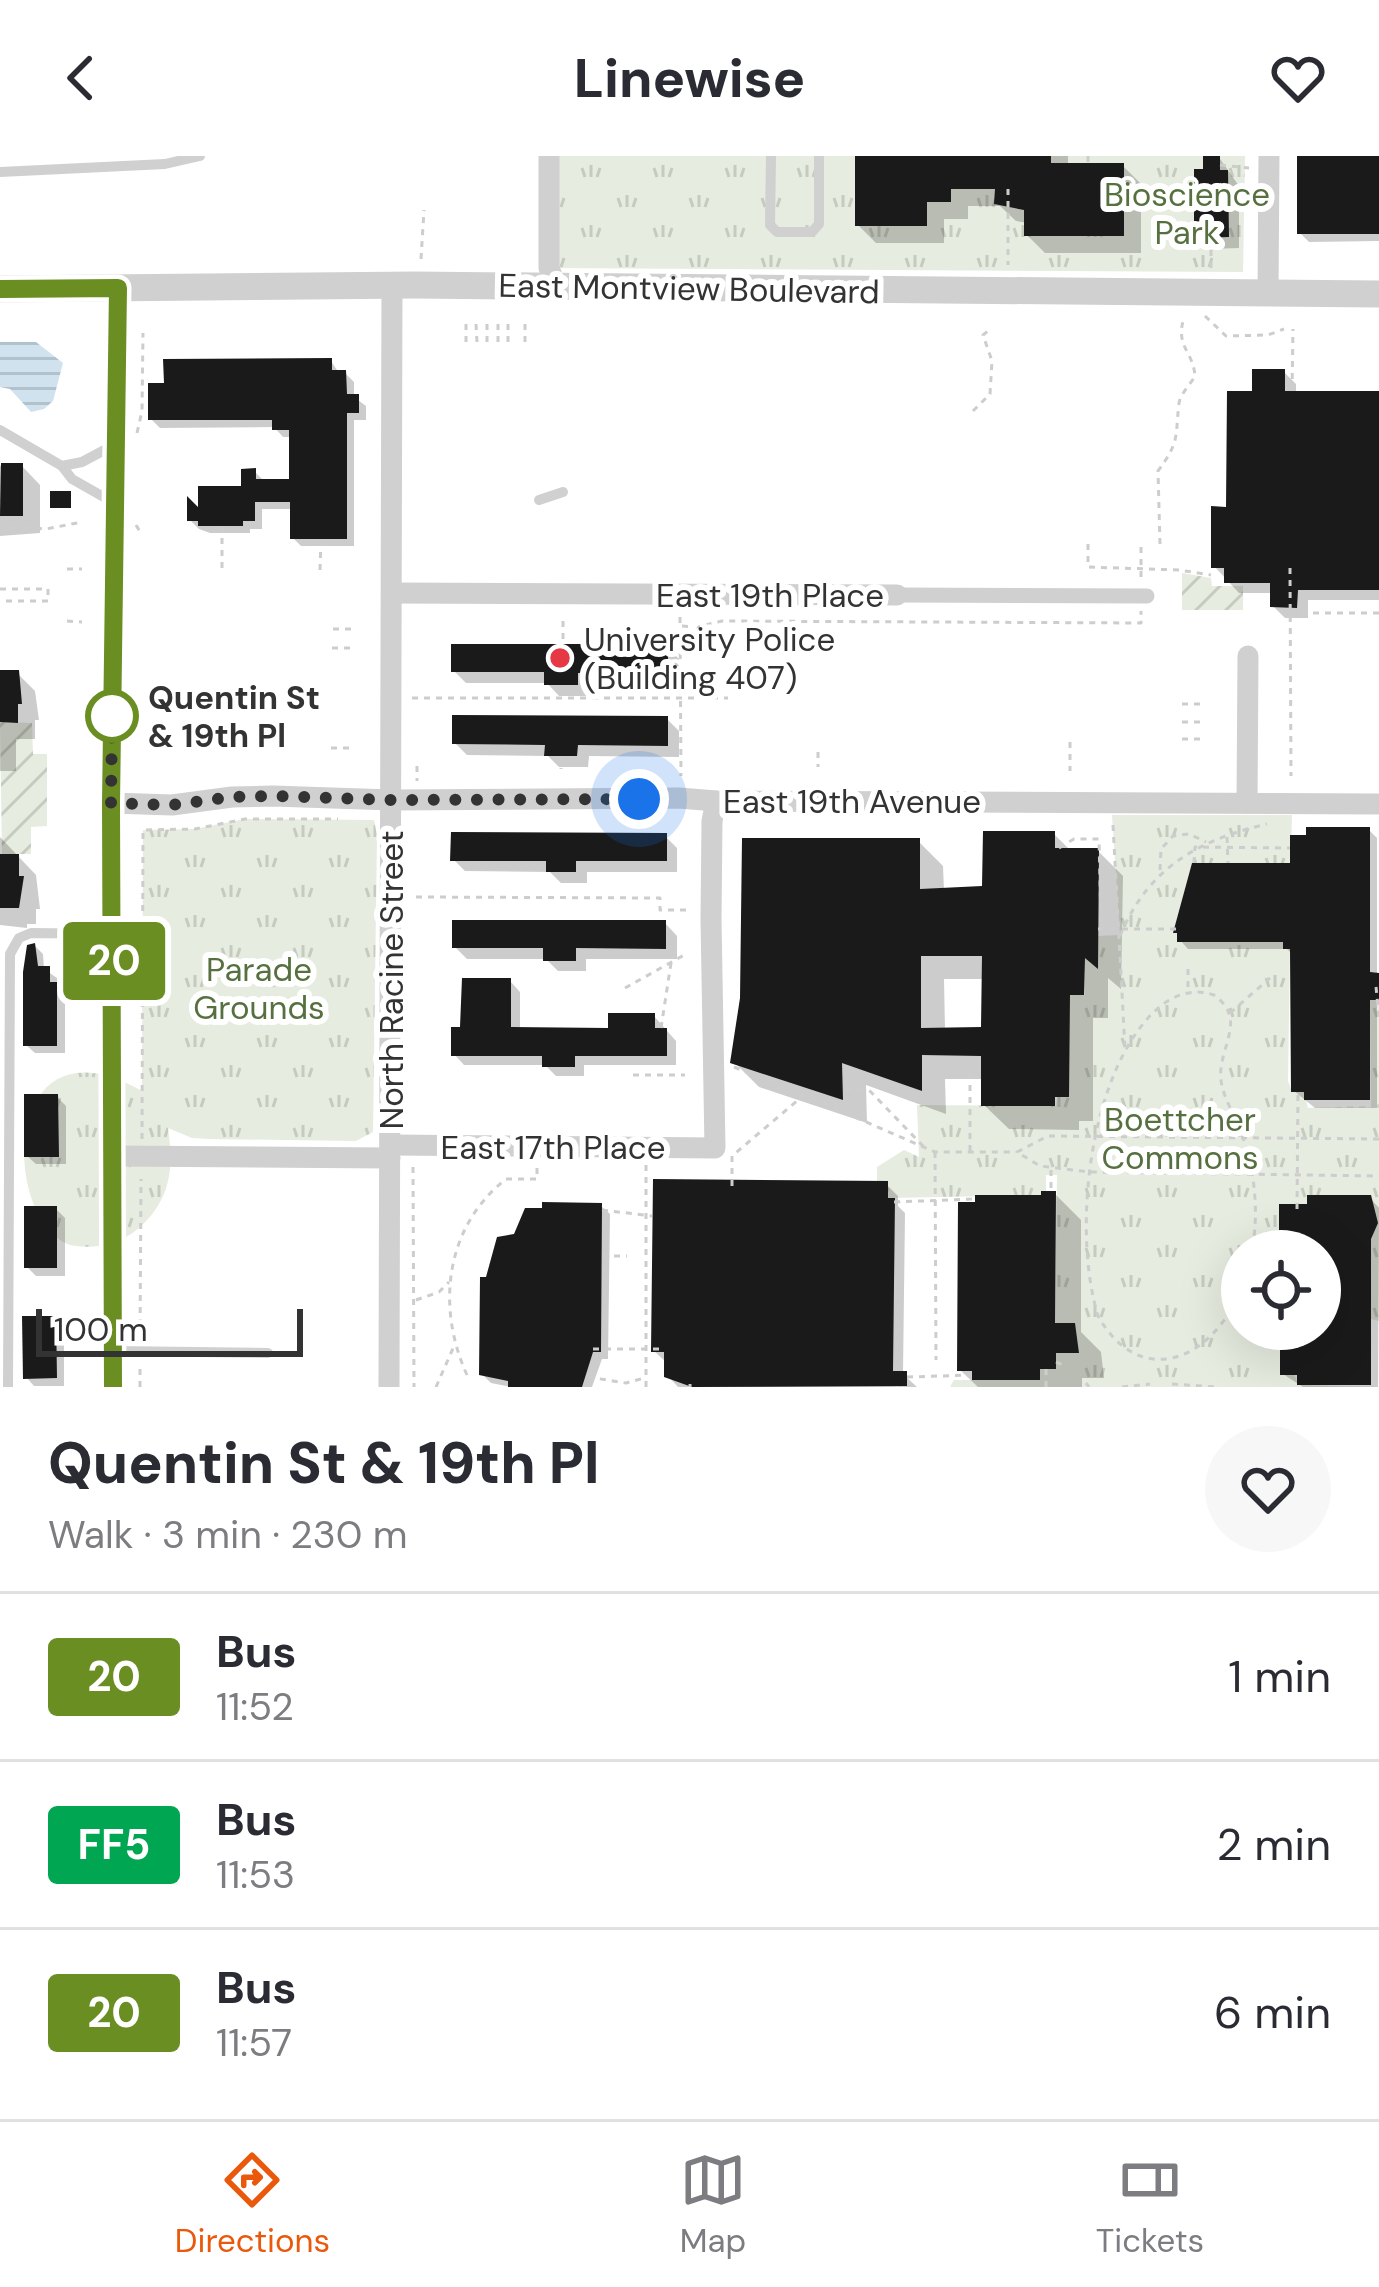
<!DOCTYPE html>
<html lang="en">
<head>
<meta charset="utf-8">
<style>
  body { margin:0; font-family:"DM Sans",sans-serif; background:#f7f7f7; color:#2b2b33; height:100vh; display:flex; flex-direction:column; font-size:45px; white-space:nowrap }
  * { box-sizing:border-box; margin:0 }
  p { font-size:39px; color:#7c7c81 }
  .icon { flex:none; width:66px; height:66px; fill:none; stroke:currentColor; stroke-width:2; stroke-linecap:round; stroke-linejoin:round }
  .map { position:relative; height:1231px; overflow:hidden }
  .drawer { display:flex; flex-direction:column; background:#fff; flex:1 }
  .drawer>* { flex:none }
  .badge { padding:0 24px; border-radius:9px; font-size:42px; line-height:78px }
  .buttons { position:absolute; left:1221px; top:1074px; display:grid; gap:24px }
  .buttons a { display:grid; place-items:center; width:120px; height:120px; border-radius:50%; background:#fff; box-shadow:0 12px 48px #0002; font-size:60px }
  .scale { position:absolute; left:36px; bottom:30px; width:267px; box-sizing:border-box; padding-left:12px; border:6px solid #333; border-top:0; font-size:33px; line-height:42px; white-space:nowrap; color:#333; -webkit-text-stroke:9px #fff; paint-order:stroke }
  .you { position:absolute; width:60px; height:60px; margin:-30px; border:9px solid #fff; border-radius:50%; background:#1a73e8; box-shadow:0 0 0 18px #1a73e833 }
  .map>.badge { position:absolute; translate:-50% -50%; box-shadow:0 0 0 6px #fff }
  .round { display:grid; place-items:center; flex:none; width:126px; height:126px; border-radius:63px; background:#f7f7f7 }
  .headline { display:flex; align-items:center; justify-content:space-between; height:204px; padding:0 48px }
  h1 { font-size:57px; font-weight:800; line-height:90px }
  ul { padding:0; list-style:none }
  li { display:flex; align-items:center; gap:36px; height:168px; padding:0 48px; border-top:3px solid #e1e1e2 }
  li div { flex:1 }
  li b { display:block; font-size:45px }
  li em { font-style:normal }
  li .badge { min-width:132px; font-weight:700; text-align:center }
  header { display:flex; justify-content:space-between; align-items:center; height:156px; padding:0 48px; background:#fff; font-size:54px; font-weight:800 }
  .menu { display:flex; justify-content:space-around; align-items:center; height:168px; border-top:3px solid #e1e1e2; background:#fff; font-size:33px; color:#7c7c81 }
  .menu a { display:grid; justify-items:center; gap:6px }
  .menu .current { color:#ea580c }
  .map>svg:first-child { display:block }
  .park { fill:url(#park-tufts) }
  .garden { fill:url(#garden-furrows) }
  .water { fill:url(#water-rules) }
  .shadow { fill:#0003; fill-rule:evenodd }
  .building { fill:#1a1a1a; fill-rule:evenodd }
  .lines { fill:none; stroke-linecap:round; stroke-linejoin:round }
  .path { stroke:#cdcdcd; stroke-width:3; stroke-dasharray:6 6; stroke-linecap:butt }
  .service { stroke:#d0d0d0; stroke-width:10 }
  .pedestrian { stroke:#d0d0d0; stroke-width:15 }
  .minor { stroke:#d0d0d0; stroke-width:21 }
  .tertiary { stroke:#d0d0d0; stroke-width:27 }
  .path-bridge { stroke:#cdcdcd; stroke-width:3; stroke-dasharray:6 6; stroke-linecap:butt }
  .line-casing { stroke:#fff; stroke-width:27 }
  .line { stroke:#6b8e23; stroke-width:18 }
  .walk { stroke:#333; stroke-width:12; stroke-dasharray:0 21.6 }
  .poi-dot { fill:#e63946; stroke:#fff; stroke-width:4.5 }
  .stop-dot { fill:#fff; stroke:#6b8e23; stroke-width:6 }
  .labels { text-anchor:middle; stroke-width:12; stroke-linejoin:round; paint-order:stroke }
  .park-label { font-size:33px; fill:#56703f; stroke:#fff }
  .street-label { font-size:33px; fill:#333; stroke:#fff }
  .poi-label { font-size:33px; fill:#333; stroke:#fff; text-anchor:start }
  .stop-label { font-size:33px; font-weight:bold; fill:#333; stroke:#fff; text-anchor:start }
</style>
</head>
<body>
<header><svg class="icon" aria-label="back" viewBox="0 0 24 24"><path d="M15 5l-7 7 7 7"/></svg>Linewise<svg class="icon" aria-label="heart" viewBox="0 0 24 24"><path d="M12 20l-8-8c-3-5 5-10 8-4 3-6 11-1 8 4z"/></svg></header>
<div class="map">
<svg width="1379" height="1231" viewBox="0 0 1379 1231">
  <defs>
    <pattern id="park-tufts" width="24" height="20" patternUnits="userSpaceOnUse" patternTransform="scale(3)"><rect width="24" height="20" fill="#e6ecdf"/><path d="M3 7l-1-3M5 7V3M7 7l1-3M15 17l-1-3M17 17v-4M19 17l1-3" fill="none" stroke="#c6cbc0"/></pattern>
    <pattern id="garden-furrows" width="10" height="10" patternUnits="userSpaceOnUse" patternTransform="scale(3)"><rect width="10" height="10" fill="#e6ecdf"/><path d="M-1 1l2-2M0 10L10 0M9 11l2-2" fill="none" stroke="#c6cbc0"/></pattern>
    <pattern id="water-rules" width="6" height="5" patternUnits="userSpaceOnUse" patternTransform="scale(3)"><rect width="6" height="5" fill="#cfe2ee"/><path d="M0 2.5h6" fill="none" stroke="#b2c2cd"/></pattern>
  </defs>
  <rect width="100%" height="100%" fill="#fff"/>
  <g class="park">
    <polygon points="549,0 855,0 855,70 927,70 927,46 950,46 951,33 995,33 995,48 1024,53 1025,80 1124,80 1124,8 1051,7 1051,0 1245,0 1243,116 549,112"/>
    <polygon points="1112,659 1292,659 1290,737 1192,707 1177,763 1177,785 1265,786 1283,779 1283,792 1290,793 1288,925 1292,936 1304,936 1308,952 1371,950 1370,831 1379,831 1379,1165 1371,1163 1307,1039 1307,1053 1280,1048 1279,1091 1273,1095 1242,1095 1242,1173 1280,1173 1298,1229 1379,1231 950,1231 954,1224 1040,1224 1040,1213 1056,1213 1056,1197 1079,1197 1075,1167 1055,1167 1057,1019 1046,1019 1046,1035 1041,1035 1041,1039 888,1042 887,1025 877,1025 877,1011 904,994 919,1001 917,949 1056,950 1070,839 1085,839 1085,790 1098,790 1098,780 1120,779"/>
    <path d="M 245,663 L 374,664 L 377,679 L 373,976 L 356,985 L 209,983 L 192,982 L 168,972 C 174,1012 171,1043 139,1072 C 121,1088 93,1094 70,1089 C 0,1064 0,854 142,935 L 143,674 L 195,673 Z"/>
  </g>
  <g class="garden">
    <polygon points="1182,417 1211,422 1212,430 1243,430 1243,454 1182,454"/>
    <polygon points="0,566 32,567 33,598 47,598 47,670 31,671 31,698 2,698"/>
  </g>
  <polygon class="water" points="0,186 36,186 63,207 53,245 44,253 31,256 10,233 0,231"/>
  <g class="shadow">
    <polygon points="858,0 1068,0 1068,10 1123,10 1141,28 1141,97 1045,97 1027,79 1027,67 1016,65 1000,50 968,50 968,63 944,63 944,87 876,87 858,69"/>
    <polygon points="1218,0 1239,30 1239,92 1209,93 1197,80 1206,16"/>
    <polygon points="1300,0 1379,0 1379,85 1309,86 1300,77"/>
    <polygon points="331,205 339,217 345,217 354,226 354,241 366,250 366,264 354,264 354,390 301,390 293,382 293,353 262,353 262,373 250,373 250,377 210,377 199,373 190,364 244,333 255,316 263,324 292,326 292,281 283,281 274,271 160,272 151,263"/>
    <polygon points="1284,216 1296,228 1296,238 1379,238 1379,444 1308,444 1308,462 1285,462 1273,450 1273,437 1239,437 1214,410 1255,238"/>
    <polygon points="0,310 22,310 40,329 40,377 0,380"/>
    <polygon points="667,491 679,503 679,527 589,527 589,540 559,540 547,527 466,527 454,515"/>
    <polygon points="0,514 17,517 35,535 39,564 35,564 35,583 16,583 16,615 0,615"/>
    <polygon points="667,563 679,575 679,601 589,600 588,611 559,611 548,600 467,599 455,587"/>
    <polygon points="1369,674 1377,682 1377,952 1315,952 1294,935 1293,799 1287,793 1188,793 1180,784 1293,710"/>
    <path d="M 1054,678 L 1071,695 L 1098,695 L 1123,720 L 1121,833 L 1108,822 L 1108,862 L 1093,862 L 1093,965 L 1079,965 L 1079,974 L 1009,973 L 984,949 L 984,923 L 945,923 L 946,958 L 866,929 L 867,967 L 759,931 L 734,906 L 918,685 L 943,710 L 944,735 L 985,732 ZM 944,823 L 985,823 L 984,874 L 945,874 Z"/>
    <polygon points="665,680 677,692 677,716 587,716 587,727 561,727 550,716 465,715 453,703"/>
    <polygon points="0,681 36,719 40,753 36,753 36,768 27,768 27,772 0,769"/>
    <polygon points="665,767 677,780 677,803 586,803 586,815 558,815 546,803 467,803 455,791"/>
    <polygon points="35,790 43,798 44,813 57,822 57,830 65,837 65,897 35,897 26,889"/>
    <polygon points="510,825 520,836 520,874 611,875 654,860 676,885 676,909 584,909 584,920 556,920 545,909 464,909 454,898 463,874"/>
    <polygon points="57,941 66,950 66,1008 36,1008 27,1000"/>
    <polygon points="886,1028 898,1040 898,1050 905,1057 903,1218 917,1231 678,1231 667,1219 667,1207 654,1195"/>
    <polygon points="1055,1038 1081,1064 1081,1176 1101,1196 1104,1222 1082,1222 1082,1231 978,1231 960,1214 1044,1042"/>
    <polygon points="1370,1042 1379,1052 1378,1231 1303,1231 1283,1218 1283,1173 1320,1173 1320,1095 1276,1094"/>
    <polygon points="601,1050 610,1058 608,1203 602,1203 592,1231 511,1231 491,1227 482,1218"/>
    <polygon points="56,1053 65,1062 65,1120 36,1120 27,1111"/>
    <polygon points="55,1163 64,1172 64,1230 34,1230 26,1221"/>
  </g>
  <g class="building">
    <polygon points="855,0 1051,0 1051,7 1124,7 1124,80 1024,80 1024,54 994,48 995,33 951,33 951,46 927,46 927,70 855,70"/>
    <polygon points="1203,0 1220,0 1220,14 1228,14 1229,81 1194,82 1194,13 1203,13"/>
    <rect x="1297" y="0" width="82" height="78"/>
    <polygon points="332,202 332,214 346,214 347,238 359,238 359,257 347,257 347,383 290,383 290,346 255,346 255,365 243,365 243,370 198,370 198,365 187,365 187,340 198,351 198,330 241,330 241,313 256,312 256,323 289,323 289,274 272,274 272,264 148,264 148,227 164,227 163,203"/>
    <polygon points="1252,213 1285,213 1285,235 1379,235 1379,434 1298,434 1297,452 1270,451 1270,427 1224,427 1224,412 1211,412 1211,350 1226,351 1227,235 1252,235"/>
    <polygon points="1,307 23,307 23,360 0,360"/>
    <rect x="50" y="335" width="21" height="17"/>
    <polygon points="451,488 668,488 668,517 578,517 578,529 544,529 544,516 451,516"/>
    <polygon points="0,514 19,514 22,548 18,548 18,567 0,566"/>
    <polygon points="452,559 668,560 668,590 578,589 577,600 544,600 545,589 452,588"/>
    <polygon points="1306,671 1370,671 1370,816 1379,817 1379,844 1370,844 1370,944 1304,944 1304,936 1291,936 1290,793 1283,793 1283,786 1177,786 1177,777 1173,777 1192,707 1290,707 1290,679 1306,679"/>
    <path d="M 983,675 L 1055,675 L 1055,692 L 1099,692 L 1098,813 L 1085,802 L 1084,839 L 1070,839 L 1069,941 L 1055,941 L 1055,950 L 981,950 L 981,900 L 922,899 L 922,935 L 842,907 L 843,944 L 730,907 L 740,842 L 742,682 L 920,682 L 920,733 L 982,730 ZM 921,800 L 982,800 L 981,871 L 921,872 Z"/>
    <polygon points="451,676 667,677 667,705 576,705 576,716 546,716 546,705 450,705"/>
    <polygon points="0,698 19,698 19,720 24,720 19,752 0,752"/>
    <polygon points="452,764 666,764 666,793 576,792 576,805 543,805 543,792 452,792"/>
    <polygon points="35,787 38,810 50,810 50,826 57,826 57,890 23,890 23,816 27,789"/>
    <polygon points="462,822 511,822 511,871 608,872 608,857 655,857 655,872 667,872 667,900 575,900 575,911 542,911 542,900 451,900 451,871 460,871"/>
    <polygon points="24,938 58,938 59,1001 24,1001"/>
    <polygon points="653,1023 888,1025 888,1042 895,1042 893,1215 907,1215 907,1230 692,1231 664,1221 664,1196 651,1196"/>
    <polygon points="1041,1035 1056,1035 1055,1167 1075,1167 1079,1197 1056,1197 1056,1213 1040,1213 1040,1224 972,1224 972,1215 957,1215 958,1046 975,1046 975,1039 1041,1039"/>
    <polygon points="1307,1039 1371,1039 1378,1067 1371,1083 1371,1229 1297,1229 1297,1219 1280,1219 1280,1173 1320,1173 1320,1095 1279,1095 1279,1048 1307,1048"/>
    <polygon points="542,1046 602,1047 601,1196 593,1196 582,1231 508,1231 508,1225 479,1219 480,1121 486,1121 497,1081 514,1078 525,1052 542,1052"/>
    <rect x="24" y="1050" width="33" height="62"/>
    <polygon points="22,1160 56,1160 57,1222 23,1223"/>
  </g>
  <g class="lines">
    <g class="path">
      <polyline points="1088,0 1088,7"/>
      <polyline points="1220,9 1249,12"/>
      <polyline points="1008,33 1008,109"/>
      <polyline points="1211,82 1211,112"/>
      <polyline points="421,103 424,54"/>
      <polyline points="1205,160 1226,180 1268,179 1284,173"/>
      <polyline points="466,168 466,186"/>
      <polyline points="476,168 477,186"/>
      <polyline points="487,168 487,187"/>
      <polyline points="498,168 498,187"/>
      <polyline points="508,168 508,187"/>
      <polyline points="525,168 525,187"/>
      <polyline points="1292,235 1293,173"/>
      <polyline points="973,255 990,238 992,205 983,179 988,175"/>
      <polyline points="137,277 142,255 143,177"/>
      <polyline points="0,369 46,373 82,366"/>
      <polyline points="136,369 142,379"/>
      <polyline points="222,370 222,414"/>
      <polyline points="1088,388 1088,411 1179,414 1211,419"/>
      <path d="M 1160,388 L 1158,315 C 1180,285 1175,282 1179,247 C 1181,237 1190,229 1195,220 C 1193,194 1175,192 1184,161"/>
      <polyline points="1290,412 1291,620"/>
      <polyline points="67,413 82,413"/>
      <polyline points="320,414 321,383"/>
      <polyline points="1141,421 1141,388"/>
      <polyline points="0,433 48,433 48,445 0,445"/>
      <polyline points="1301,457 1379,457"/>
      <polyline points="680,461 681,620"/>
      <polyline points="67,465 82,466"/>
      <polyline points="563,465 563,488"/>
      <polyline points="682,470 697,471 722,465 1141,467 1141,455"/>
      <polyline points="333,473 351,473"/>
      <polyline points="332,492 350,492"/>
      <polyline points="412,542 728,542"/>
      <polyline points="1182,548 1201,548"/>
      <polyline points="1182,566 1200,566"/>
      <polyline points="1182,583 1200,583"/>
      <polyline points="1070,586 1070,615"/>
      <polyline points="331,592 350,592"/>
      <polyline points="818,596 818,611"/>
      <polyline points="561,600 561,613"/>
      <polyline points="417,610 417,625"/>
      <polyline points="1113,669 1125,893"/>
      <polyline points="1227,681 1228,707"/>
      <polyline points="1059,692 1074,683 1099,683 1101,764 1117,764"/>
      <polyline points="1194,707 1195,691 1290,692"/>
      <polyline points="1160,714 1161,693 1173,680 1189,678 1206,686"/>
      <polyline points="416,741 660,742 660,754 687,754"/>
      <path d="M 1120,780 C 1148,712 1198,684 1267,668"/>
      <polyline points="1188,813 1188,835"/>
      <polyline points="1376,831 1379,861"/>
      <polyline points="625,832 686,798"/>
      <polyline points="1230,857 1270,822"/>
      <polyline points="661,872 671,807"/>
      <polyline points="734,911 803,939"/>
      <polyline points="633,919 685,919"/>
      <polyline points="846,933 868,933 924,991"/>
      <polyline points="1329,950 1379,950"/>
      <polyline points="142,983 143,674 195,673 245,663 338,663"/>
      <polyline points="1379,983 1048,980 1017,996 1040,1010 1090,1016 1379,1020"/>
      <polyline points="970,995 970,909"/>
      <polyline points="935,996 936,1204"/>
      <polyline points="646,1009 646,1231"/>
      <polyline points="413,1011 414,1231"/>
      <polyline points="1051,1014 1051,1035"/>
      <polyline points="732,1030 732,1000 804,939 935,996 1014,996"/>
      <polyline points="894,1046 975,1043"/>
      <polyline points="602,1054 652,1060"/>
      <polyline points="602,1100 627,1100"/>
      <path d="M 1242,1132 C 1209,1210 1138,1231 1098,1160 C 1073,1077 1088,936 1143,868 C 1160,846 1186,829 1214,839 C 1249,864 1217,892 1221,924 C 1223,942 1235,959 1241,976 C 1255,1013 1259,1056 1252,1095"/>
      <polyline points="416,1144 439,1136 449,1126"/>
      <polyline points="140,1181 141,1023"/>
      <polyline points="1056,1206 1065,1210"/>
      <polyline points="1046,1213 1046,1231"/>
      <polyline points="897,1215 899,1046"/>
      <path d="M 467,1219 C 436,1151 445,1071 506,1023 L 537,1023 L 537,1009"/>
      <polyline points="588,1221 626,1227 644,1222"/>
      <polyline points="907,1221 972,1219"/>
      <polyline points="1086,1227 1089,1231"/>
      <polyline points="690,1228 690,1231"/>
      <polyline points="1172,1228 1217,1231"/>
      <polyline points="140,1231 140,1209"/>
      <polyline points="436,1231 454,1190"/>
      <polyline points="897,1231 897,1230"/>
      <polyline points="1122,1231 1150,1228"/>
    </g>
    <g class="service">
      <polyline points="771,0 770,69 777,76 812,76 819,68 819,0"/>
      <polyline points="0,16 165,8 200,0"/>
      <polyline points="0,274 62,310 72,323 116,348"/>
      <polyline points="62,310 82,306 114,289"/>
      <polyline points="539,344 563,336"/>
      <polyline points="113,1195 268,1197"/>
      <polyline points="8,1231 10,798 19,782 31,777 114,778"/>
    </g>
    <polyline class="pedestrian" points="897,439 1147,440"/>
    <g class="minor">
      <polyline points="549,0 549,112 556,130"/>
      <polyline points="1268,138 1269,0"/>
      <polyline points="392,437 897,439"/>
      <polyline points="111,647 172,649 232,641 273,640 392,644 679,642 716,645 1379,648"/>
      <polyline points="1247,647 1248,500"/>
      <polyline points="391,989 715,992 711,763 712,665 716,645"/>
      <polyline points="113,1000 390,1002"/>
      <polyline points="113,1231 111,647 118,132"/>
      <polyline points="389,1231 392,129"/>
    </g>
    <polyline class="tertiary" points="0,133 415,129 1379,138"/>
    <g class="path-bridge">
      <polyline points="1098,773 1177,773"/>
      <polyline points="1297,1053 1298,936"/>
      <polyline points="593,1193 664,1193"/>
    </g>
  </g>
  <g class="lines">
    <defs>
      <polyline id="line" points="0,133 118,132 111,647 113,1231"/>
    </defs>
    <use href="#line" class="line-casing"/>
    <use href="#line" class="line"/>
    <polyline class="walk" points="112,560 111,647 172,649 232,641 273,640 392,644 639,643"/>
  </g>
  <circle class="poi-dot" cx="560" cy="502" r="12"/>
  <circle class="stop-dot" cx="112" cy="560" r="24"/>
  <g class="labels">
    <g class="park-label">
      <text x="1187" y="50">Bioscience<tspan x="1187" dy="38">Park</tspan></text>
      <text x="259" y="825">Parade<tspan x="259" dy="38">Grounds</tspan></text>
      <text x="1180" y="975">Boettcher<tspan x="1180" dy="38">Commons</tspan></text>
    </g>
    <g class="street-label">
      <text transform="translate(689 132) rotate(1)" y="12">East Montview Boulevard</text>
      <text x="770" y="451">East 19th Place</text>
      <text x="852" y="657">East 19th Avenue</text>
      <text transform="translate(391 824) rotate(-90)" y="12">North Racine Street</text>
      <text x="553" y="1003">East 17th Place</text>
    </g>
    <g class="poi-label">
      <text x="584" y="495">University Police<tspan x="584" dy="38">(Building 407)</tspan></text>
    </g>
    <g class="stop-label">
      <text x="148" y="553">Quentin St<tspan x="148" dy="38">&amp; 19th Pl</tspan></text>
    </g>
  </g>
</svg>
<div class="buttons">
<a><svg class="icon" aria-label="locate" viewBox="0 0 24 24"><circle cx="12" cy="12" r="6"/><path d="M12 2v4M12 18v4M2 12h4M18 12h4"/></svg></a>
</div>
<div class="scale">100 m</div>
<div class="you" style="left:639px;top:643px"></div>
<b class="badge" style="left:114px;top:805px;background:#6b8e23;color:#fff">20</b>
</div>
<section class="drawer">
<div class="headline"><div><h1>Quentin St &amp; 19th Pl</h1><p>Walk · 3 min · 230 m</p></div><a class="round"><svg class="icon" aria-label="heart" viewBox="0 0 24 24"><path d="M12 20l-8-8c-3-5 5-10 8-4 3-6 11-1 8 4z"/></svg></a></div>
<ul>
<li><span class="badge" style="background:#6b8e23;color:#fff">20</span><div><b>Bus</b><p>11:52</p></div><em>1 min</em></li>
<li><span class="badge" style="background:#00a651;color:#fff">FF5</span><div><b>Bus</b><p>11:53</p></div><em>2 min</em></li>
<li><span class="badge" style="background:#6b8e23;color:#fff">20</span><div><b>Bus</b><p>11:57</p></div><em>6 min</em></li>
</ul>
</section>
<nav class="menu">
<a class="current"><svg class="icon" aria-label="directions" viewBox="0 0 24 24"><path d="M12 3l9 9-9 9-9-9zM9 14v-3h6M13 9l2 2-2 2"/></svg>Directions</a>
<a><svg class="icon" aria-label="map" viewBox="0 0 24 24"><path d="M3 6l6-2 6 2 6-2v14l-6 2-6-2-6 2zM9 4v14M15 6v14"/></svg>Map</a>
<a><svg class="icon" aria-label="tickets" viewBox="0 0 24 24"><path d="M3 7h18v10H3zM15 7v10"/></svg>Tickets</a>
</nav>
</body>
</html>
